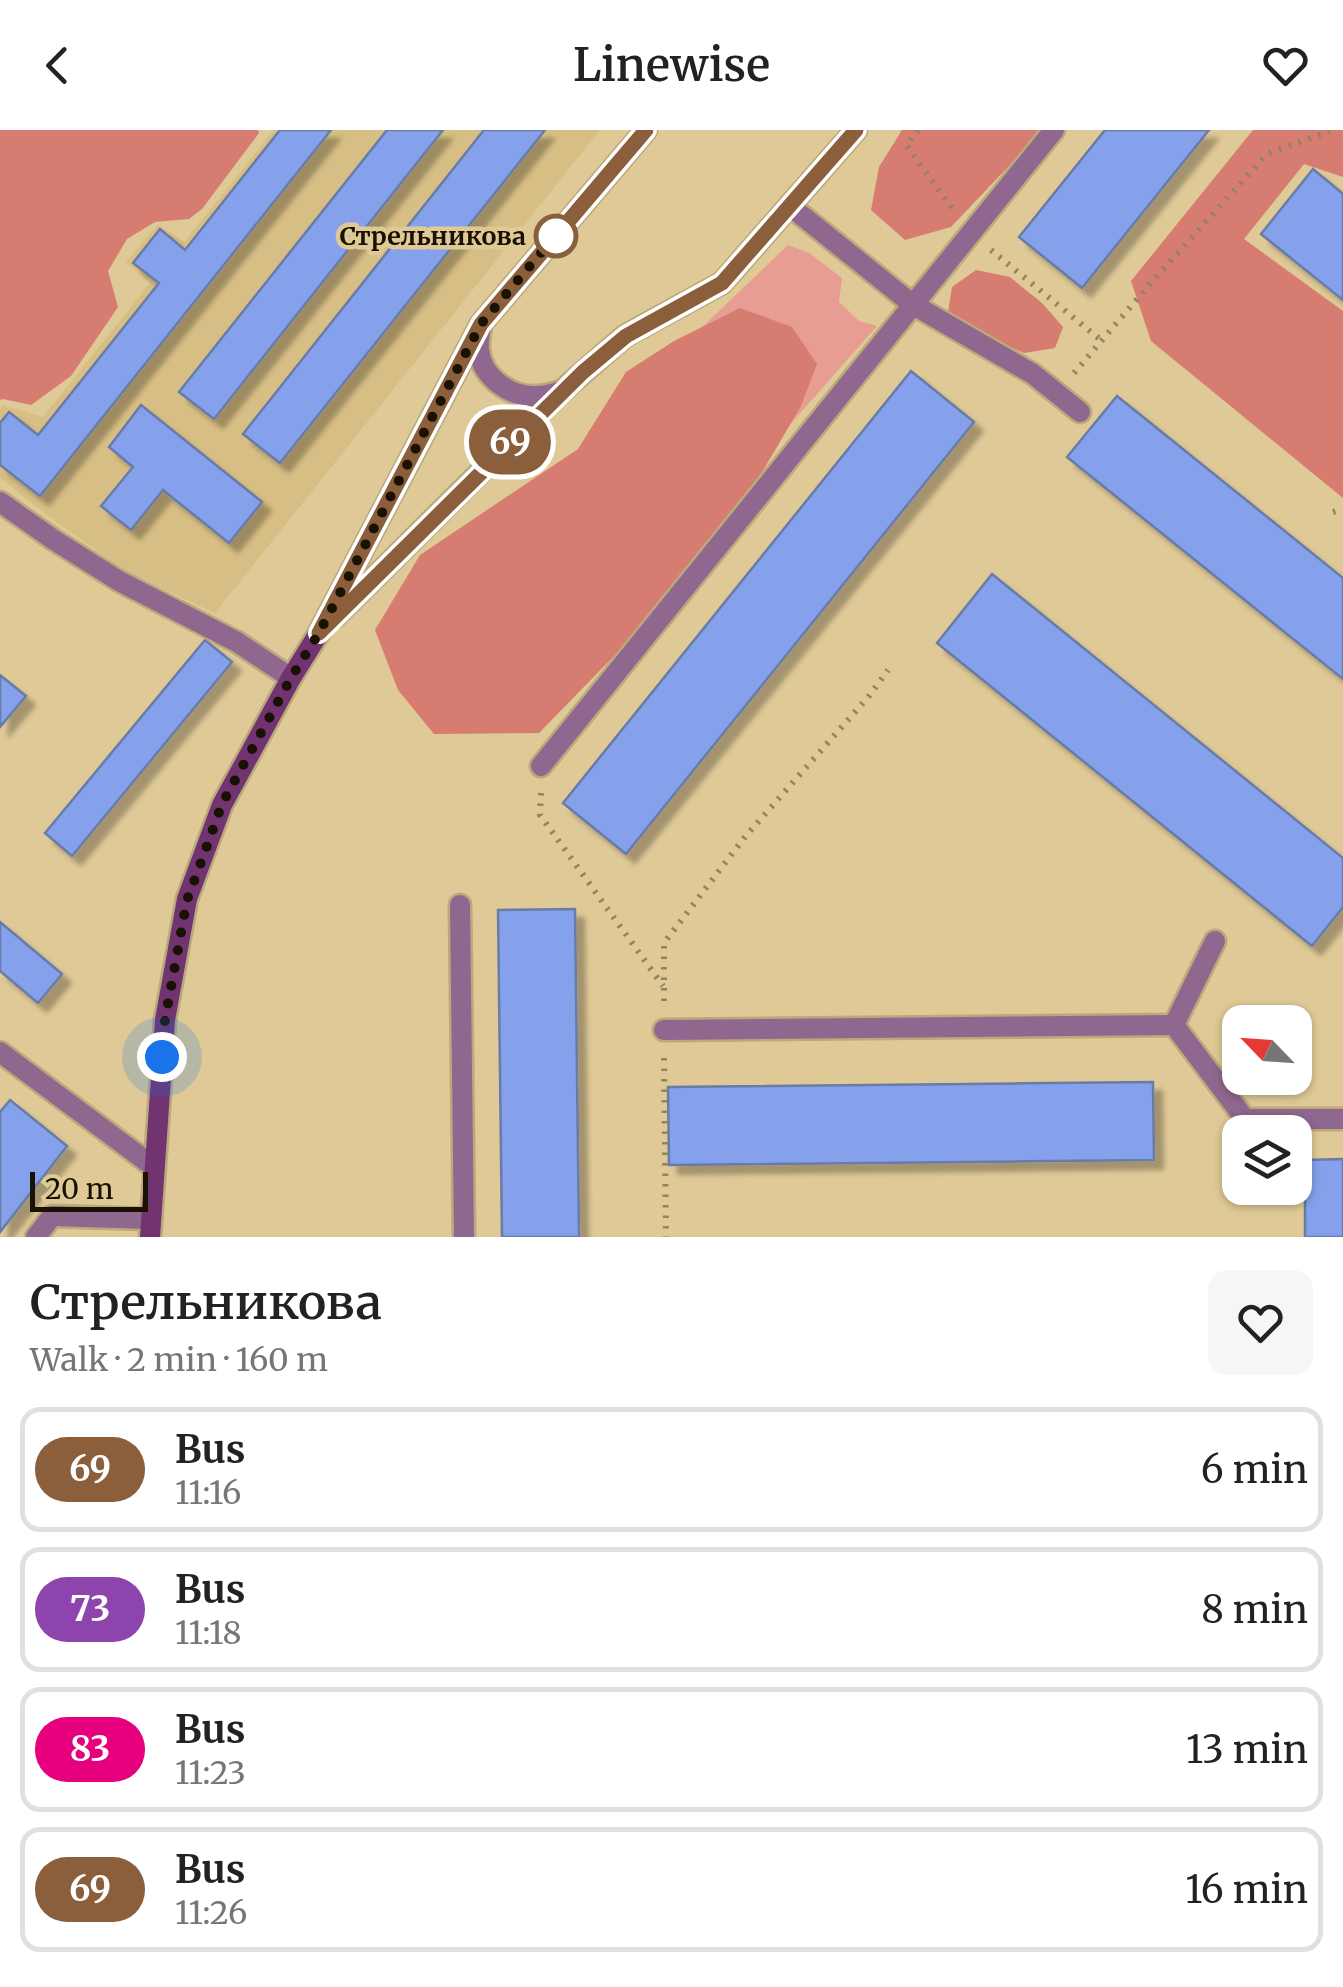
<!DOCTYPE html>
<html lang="en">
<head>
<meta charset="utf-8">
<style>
  body { margin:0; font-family:Merriweather,serif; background:#f6f6f6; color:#222; height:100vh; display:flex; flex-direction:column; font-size:38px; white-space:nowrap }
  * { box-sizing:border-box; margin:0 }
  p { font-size:32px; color:#767676 }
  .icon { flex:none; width:55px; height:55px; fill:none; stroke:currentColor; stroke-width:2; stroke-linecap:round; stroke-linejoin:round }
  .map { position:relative; height:1107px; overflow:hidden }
  .panel { display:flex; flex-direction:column; background:#fff; flex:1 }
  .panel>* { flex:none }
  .badge { padding:0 20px; border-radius:32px; font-size:35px; line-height:65px }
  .needle { width:65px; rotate:295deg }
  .controls { position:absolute; left:1222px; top:875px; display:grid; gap:20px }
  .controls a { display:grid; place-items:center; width:90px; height:90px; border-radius:20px; background:#fff; box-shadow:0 2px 8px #0004; font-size:50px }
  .scale { position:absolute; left:30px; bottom:25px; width:118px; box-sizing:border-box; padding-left:10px; border:5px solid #191101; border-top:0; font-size:28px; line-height:35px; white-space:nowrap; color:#191101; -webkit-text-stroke:8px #dfc996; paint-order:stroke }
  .you { position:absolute; width:50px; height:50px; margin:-25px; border:8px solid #fff; border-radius:50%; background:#1a73e8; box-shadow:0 0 0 15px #1a73e833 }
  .map>.badge { position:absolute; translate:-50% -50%; box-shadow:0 0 0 5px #fff }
  .round { display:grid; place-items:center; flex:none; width:105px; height:105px; border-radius:20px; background:#f6f6f6 }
  .head { display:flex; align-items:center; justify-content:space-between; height:170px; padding:0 30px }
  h1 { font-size:48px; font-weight:600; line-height:75px }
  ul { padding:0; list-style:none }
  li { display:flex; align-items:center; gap:30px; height:125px; margin:0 20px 15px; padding:0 10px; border:5px solid #e0e0e0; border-radius:20px }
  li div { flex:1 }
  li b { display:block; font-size:38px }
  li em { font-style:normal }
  li .badge { min-width:110px; font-weight:700; text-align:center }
  header { display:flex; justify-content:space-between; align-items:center; height:130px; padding:0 30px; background:#fff; font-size:45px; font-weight:600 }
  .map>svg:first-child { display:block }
  .built { fill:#d7be84 }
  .green { fill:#e89d93 }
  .forest { fill:#d67c71 }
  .building { fill:#85a1ec; stroke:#697ba7; stroke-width:2.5; filter:url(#shadow) }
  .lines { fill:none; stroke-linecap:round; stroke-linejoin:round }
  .lane-casing { stroke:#bba87b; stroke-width:25 }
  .secondary-casing { stroke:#bba87b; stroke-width:25 }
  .path { stroke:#94835d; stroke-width:6; stroke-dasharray:2.5 8; stroke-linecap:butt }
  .lane { stroke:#90678f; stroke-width:20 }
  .secondary { stroke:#713470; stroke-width:20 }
  .line-casing { stroke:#fff; stroke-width:22 }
  .line { stroke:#8b5e3c; stroke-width:15 }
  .walk { stroke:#191101; stroke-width:10; stroke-dasharray:0 18 }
  .stop-dot { fill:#fff; stroke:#8b5e3c; stroke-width:5 }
  .labels { text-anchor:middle; stroke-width:9; stroke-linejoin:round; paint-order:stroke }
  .stop-label { font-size:25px; font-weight:bold; fill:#191101; stroke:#dfc996; text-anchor:end }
</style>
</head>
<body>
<header><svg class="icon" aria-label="back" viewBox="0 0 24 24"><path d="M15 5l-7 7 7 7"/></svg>Linewise<svg class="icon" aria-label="heart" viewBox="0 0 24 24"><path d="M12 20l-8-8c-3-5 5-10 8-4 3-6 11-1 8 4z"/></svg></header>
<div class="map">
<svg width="1343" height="1107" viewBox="0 0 1343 1107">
  <defs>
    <filter id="shadow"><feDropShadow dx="9" dy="9" stdDeviation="2.5" flood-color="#0004"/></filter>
  </defs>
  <rect width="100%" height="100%" fill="#dfc996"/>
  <polygon class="built" points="274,0 600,0 215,483 125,441 32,374 0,347 0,279 3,275 43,287 150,153 126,132 158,94 184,112"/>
  <polygon class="green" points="788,115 809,123 842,148 839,172 859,191 877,196 748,342 672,226"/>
  <g class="forest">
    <polygon points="0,0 258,0 259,3 202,79 189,89 155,92 127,109 108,141 118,177 71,246 31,275 3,269 0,270"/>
    <polygon points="902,0 1040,0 1026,18 951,97 905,110 871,80 879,37"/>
    <polygon points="1253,0 1343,0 1343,47 1304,34 1244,109 1343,181 1343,368 1151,211 1131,151"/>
    <polygon points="976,140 1010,147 1042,173 1063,197 1055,218 1024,223 982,205 948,182 952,157"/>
    <polygon points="740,178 792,197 817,234 801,276 758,349 617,523 539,603 434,604 398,560 375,500 420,425 578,319 626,242 674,211"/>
  </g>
  <g class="building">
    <polygon points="280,0 331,0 40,366 0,335 0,293 9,282 38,305 159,153 133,133 160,99 185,120"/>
    <polygon points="387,0 443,0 214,289 179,262"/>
    <polygon points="484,0 545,0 280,333 243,304"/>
    <polygon points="1105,0 1209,0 1082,158 1019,107"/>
    <polygon points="1313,39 1343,64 1343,170 1261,104"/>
    <polygon points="911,241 974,292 626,724 563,673"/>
    <polygon points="1117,266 1343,448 1343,549 1067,327"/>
    <polygon points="141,275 262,372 229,413 163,360 131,400 101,376 133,337 109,317"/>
    <polygon points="992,444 1343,728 1343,777 1312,816 937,513"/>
    <polygon points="205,510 232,532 72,726 45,703"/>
    <polygon points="0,545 26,566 0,597"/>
    <polygon points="575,779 579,1107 502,1107 498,780"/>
    <polygon points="0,792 62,844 38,873 0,841"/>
    <polygon points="1153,952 1154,1030 669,1035 668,957"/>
    <polygon points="10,970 67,1016 0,1102 0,982"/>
    <polygon points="1343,1029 1343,1107 1305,1107 1305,1030"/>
  </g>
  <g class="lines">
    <defs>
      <g id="lane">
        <polyline points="790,76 912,174 1033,244 1080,282"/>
        <path d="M 481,196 C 480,203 478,212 479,220 C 482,248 511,268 538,266 C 546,266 555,263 562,261"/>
        <polyline points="0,372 54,410 119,451 237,512 291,548"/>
        <polyline points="541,636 1054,0"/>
        <polyline points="460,775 464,1107"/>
        <polyline points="1215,811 1174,895 1245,989 1343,989"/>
        <polyline points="664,900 1174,895"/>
        <polyline points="0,922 154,1037"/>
        <polyline points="36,1107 52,1086 150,1089"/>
      </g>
      <g id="secondary">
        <polyline points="335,487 562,261 625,206 722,153 856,0"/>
        <polyline points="150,1107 165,890 187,769 222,675 291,548 319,503 481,194 646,0"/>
      </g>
    </defs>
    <use href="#lane" class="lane-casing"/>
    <use href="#secondary" class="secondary-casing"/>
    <g class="path">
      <polyline points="918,0 906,15 955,82"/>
      <polyline points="991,120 1102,211"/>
      <polyline points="1074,243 1149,155 1267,24 1330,1"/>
      <polyline points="1333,382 1343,379"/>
      <polyline points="541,663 540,685 663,856"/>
      <polyline points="664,871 664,813 744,708 869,566 888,540"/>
      <polyline points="664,928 666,1107"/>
    </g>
    <use href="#lane" class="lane"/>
    <use href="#secondary" class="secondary"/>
  </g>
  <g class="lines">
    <defs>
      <polyline id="line" points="646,0 481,194 319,503 583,242 626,206 722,153 856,0"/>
    </defs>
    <use href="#line" class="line-casing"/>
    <use href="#line" class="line"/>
    <polyline class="walk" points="162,927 165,890 187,770 199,738 222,674 291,548 319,503 481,194 557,104 556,106"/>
  </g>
  <circle class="stop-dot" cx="556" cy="106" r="20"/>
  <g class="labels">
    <g class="stop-label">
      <text x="526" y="115">Стрельникова</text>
    </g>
  </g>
</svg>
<div class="controls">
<a><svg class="needle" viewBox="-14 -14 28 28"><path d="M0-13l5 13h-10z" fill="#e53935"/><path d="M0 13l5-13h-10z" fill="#767676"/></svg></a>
<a><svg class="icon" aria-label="layers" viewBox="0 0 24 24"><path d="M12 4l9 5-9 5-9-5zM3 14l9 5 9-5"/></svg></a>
</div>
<div class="scale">20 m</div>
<div class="you" style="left:162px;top:927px"></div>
<b class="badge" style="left:510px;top:312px;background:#8b5e3c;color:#fff">69</b>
</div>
<section class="panel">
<div class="head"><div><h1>Стрельникова</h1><p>Walk · 2 min · 160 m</p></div><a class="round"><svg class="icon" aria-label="heart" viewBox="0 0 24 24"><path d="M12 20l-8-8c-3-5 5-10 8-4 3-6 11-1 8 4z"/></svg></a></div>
<ul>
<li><span class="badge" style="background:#8b5e3c;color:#fff">69</span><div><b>Bus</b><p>11:16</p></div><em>6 min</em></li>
<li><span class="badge" style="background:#8e44ad;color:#fff">73</span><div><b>Bus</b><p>11:18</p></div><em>8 min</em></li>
<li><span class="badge" style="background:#e6007e;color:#fff">83</span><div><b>Bus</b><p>11:23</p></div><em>13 min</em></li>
<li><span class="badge" style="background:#8b5e3c;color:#fff">69</span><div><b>Bus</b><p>11:26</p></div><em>16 min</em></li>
</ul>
</section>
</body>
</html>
